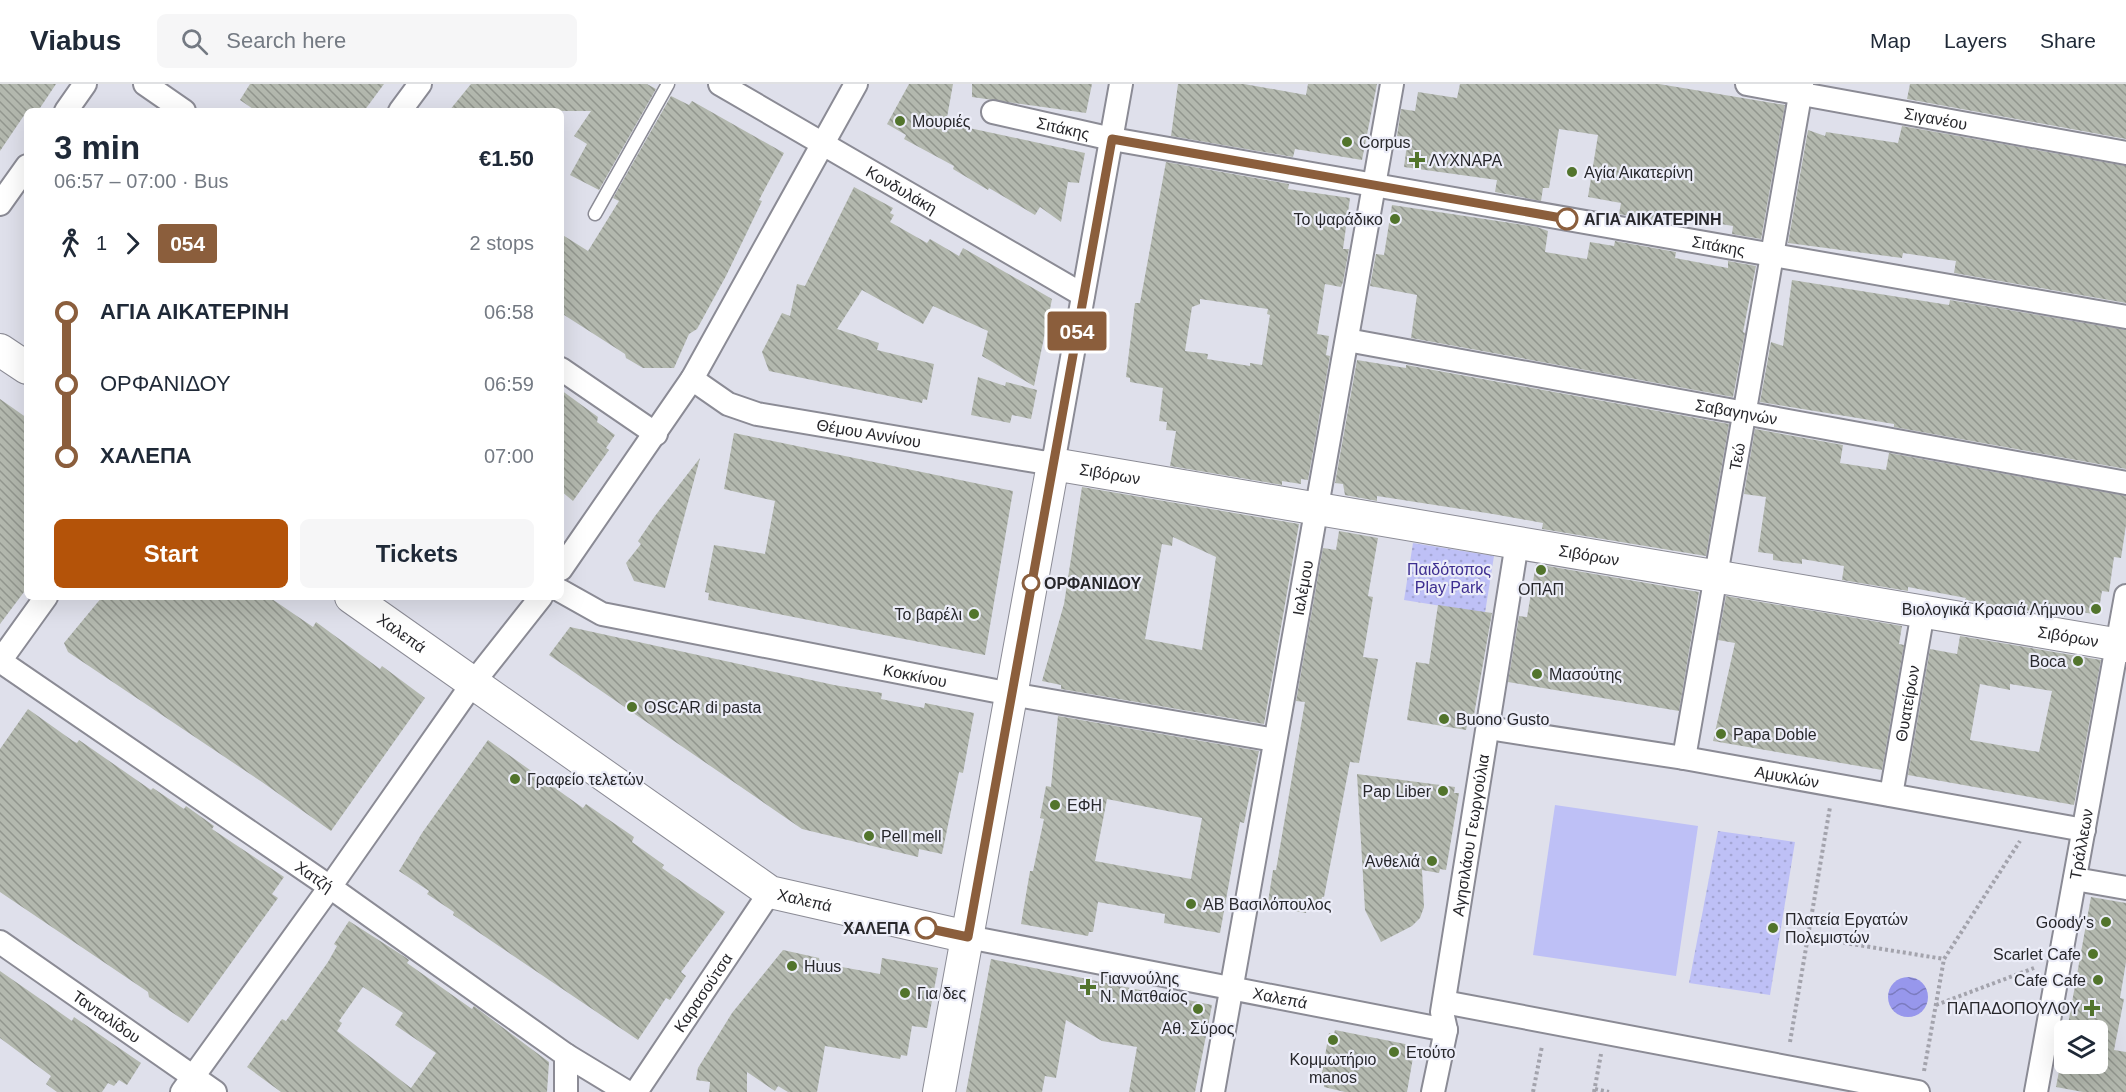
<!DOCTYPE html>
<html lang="en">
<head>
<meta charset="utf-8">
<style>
  body { margin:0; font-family:Arial,sans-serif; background:#f6f6f7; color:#1f2937; height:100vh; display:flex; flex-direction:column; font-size:22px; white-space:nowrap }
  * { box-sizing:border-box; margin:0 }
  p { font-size:20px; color:#747a83 }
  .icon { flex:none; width:33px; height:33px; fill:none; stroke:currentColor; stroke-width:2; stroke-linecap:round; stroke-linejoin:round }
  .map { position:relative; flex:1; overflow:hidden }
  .drawer { position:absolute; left:24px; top:24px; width:540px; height:492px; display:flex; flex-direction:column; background:#fff; border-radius:9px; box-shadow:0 6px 24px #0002 }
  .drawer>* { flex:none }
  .badge { padding:0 12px; border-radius:4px; font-size:21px; line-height:39px }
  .buttons { position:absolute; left:2054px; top:936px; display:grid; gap:12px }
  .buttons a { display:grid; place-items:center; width:54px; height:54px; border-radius:9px; background:#fff; box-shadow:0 6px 24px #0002; font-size:30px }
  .map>.badge { position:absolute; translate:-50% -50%; box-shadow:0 0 0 3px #fff }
  .legs { display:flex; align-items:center; gap:9px; height:66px; padding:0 30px; font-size:20px }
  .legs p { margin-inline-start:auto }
  .summary { display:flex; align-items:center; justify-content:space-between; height:102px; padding:0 30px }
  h1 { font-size:33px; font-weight:700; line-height:45px }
  .cta { display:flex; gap:12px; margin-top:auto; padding:12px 30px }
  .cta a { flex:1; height:69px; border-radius:9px; background:#b45309; color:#fff; font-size:24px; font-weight:700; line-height:69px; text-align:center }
  .cta a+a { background:#f6f6f7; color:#1f2937 }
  ul { padding:0 30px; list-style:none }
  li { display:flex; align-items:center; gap:21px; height:72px; font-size:22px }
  li i { display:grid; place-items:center; width:9px; height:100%; margin:0 8px; background:currentColor }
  li i::after { content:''; width:15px; height:15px; margin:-8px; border:4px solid; border-radius:50%; background:#fff }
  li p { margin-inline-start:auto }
  li:first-child i { background:linear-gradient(#0000 50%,currentColor 0) }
  li:last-child i { background:linear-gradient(currentColor 50%,#0000 0) }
  header { display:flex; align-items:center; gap:36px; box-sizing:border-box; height:84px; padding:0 30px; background:#fff; border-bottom:2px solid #e0e1e3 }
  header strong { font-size:28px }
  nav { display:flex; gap:33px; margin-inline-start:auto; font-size:21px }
  .search { width:420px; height:54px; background:#f6f6f7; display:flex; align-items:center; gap:15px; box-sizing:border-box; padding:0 21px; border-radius:9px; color:#747a83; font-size:22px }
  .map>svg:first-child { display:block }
  .green { fill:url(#green-dots) }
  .pitch { fill:#bec0f6 }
  .water { fill:url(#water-waves) }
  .building { fill:url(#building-back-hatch); fill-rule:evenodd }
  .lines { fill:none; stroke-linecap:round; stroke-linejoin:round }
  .lane-casing { stroke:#8b8b95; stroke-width:15 }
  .street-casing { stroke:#8b8b95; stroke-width:26 }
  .secondary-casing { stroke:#8b8b95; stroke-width:34 }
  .path { stroke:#a3a3ac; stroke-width:4; stroke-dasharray:3 3; stroke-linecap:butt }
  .lane { stroke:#fff; stroke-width:12 }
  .street { stroke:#fff; stroke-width:22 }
  .secondary { stroke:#fff; stroke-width:32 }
  .line-1-casing { stroke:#fff; stroke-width:14 }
  .line-1 { stroke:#8b5e3c; stroke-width:9 }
  .poi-dot { fill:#52742c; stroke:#ecedf8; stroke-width:2 }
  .stop-1-dot { fill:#fff; stroke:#8b5e3c; stroke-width:3 }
  .labels { text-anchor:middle; stroke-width:4.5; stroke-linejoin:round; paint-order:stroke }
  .street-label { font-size:16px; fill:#27272b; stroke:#ecedf8 }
  .poi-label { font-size:16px; fill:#27272b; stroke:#ecedf8; text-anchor:start }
  .stop-label { font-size:16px; font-weight:bold; fill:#27272b; stroke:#ecedf8; text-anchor:start }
  .park-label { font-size:16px; fill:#3d2e90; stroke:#ecedf8 }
</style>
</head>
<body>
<header>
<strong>Viabus</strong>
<div class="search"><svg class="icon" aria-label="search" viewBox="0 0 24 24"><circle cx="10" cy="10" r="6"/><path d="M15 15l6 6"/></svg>Search here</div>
<nav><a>Map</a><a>Layers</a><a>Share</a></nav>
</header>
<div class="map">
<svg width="2126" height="1008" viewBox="0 0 2126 1008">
  <defs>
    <pattern id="green-dots" width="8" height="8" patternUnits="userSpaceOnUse" patternTransform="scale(1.5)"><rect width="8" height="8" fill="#bec0f6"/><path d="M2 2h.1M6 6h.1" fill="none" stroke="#a3a5d3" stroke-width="1.8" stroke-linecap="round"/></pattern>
    <pattern id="water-waves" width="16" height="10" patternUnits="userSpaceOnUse" patternTransform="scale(1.5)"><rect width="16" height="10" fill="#9797ec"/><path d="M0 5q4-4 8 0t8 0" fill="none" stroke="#7b7bbf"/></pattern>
    <pattern id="building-back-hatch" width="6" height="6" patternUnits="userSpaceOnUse" patternTransform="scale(1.5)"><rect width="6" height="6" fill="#b3b8ae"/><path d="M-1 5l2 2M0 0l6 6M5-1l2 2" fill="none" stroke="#92968e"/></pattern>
  </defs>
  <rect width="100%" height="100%" fill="#dfe0eb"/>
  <g class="green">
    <polygon points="1413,459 1494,472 1485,529 1404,516"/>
    <polygon points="1718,747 1795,758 1770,911 1689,899"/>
  </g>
  <polygon class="pitch" points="1555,721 1698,742 1676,892 1533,871"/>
  <circle class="water" cx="1908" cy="913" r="20"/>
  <g class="building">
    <polygon points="0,0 56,0 38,27 27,27 0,67"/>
    <polygon points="250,0 384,0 364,27 256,27 240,16"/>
    <polygon points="471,0 647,0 656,5 599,106 570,91 587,60 574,52 591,27 449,27"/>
    <polygon points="909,0 953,0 946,39 1085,69 1079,99 1068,98 1061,138 1040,123 1035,131 989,104 988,106 953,85 954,82 904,55 906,51 887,40"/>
    <polygon points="972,0 1092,0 1086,29 972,13"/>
    <polygon points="1178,0 1244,0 1306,11 1308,0 1377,0 1362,76 1295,65 1293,73 1171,52"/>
    <polygon points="1460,0 1659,0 1785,21 1761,155 1732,150 1733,142 1685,134 1681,141 1619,130 1621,119 1588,113 1598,51 1559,45 1549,104 1543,104 1541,117 1495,108 1497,96 1404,83 1408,53 1397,52 1401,25 1415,27 1418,8 1457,14"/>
    <polygon points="1910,0 2126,0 2126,55 1907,15"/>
    <polygon points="671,12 689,21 692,17 784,69 759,116 762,117 726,192 697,245 689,250 674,284 643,284 626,274 625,270 561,229 561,150 588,167 619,117 613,114"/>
    <polygon points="1902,42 2126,82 2126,219 1954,189 1956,177 1903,169 1902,174 1788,159 1808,46 1825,52 1826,48 1898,59"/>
    <path d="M 1166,78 L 1289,100 L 1288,105 L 1350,114 L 1343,165 L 1349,165 L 1343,198 L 1341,203 L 1325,200 L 1317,250 L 1329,252 L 1326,271 L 1330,272 L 1308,396 L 1301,395 L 1301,400 L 1282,397 L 1282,401 L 1170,382 L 1176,347 L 1166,346 L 1167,338 L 1159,337 L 1163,304 L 1130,298 L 1130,294 L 1126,293 L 1135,219 L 1140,219 ZM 1200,215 L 1268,225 L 1267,230 L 1270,231 L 1262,281 L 1250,279 L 1250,282 L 1207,275 L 1208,270 L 1185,267 L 1192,223 L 1200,220 Z"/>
    <polygon points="854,103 893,124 890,129 894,131 890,138 927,159 930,155 959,172 963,164 1052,215 1034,302 982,272 988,247 933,222 923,240 862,206 837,245 879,259 877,266 934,280 927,316 923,315 922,319 769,287 762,268 782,229 790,232 797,200 805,202"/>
    <polygon points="1392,121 1537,143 1548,147 1545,168 1587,175 1590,158 1614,162 1615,157 1676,168 1675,174 1728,184 1728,177 1756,182 1743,248 1745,249 1733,313 1411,254 1417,211 1370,202 1376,170 1384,171"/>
    <polygon points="1792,196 1949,221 1950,216 2126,246 2126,385 1894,343 1894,340 1760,318 1771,258 1783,262"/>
    <polygon points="1357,276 1406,284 1406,281 1729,340 1706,472 1542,445 1543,439 1493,430 1377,412 1377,417 1345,411 1343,400 1335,399"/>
    <polygon points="978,293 1005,302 1006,298 1037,306 1031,335 1012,331 1010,339 971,331"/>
    <polygon points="561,306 598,333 597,338 615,351 606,364 609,366 573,417 561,407"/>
    <polygon points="0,315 27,334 27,504 0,540"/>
    <polygon points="1755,345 1843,361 1840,379 1886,386 1889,369 2126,412 2126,441 2121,474 2114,473 2109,508 2102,507 2098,531 2066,525 2065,533 1965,516 1966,514 1908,503 1908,507 1842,496 1844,482 1802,475 1802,480 1773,476 1773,470 1758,468 1766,413 1744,410"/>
    <polygon points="734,349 1013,407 985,571 708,516 709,509 705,508 714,461 765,470 775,417 724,405"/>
    <polygon points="700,374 665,504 634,497 626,479 641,460 638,457 655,432"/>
    <path d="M 1082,403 L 1299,440 L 1264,640 L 1061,605 L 1061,601 L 1042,597 L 1064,520 ZM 1173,453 L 1216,473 L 1202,566 L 1145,555 L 1162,460 L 1172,462 Z"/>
    <polygon points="1339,447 1378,454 1368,512 1373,513 1363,573 1378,575 1359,679 1350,678 1324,813 1322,813 1320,821 1308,818 1306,829 1271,823 1271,819 1268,818 1273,786 1276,786 1305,618 1296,617 1323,464 1336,466"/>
    <polygon points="1536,480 1699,508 1679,627 1508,598 1519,532 1527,533"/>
    <polygon points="1726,512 1902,542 1899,560 1904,561 1882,686 1713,657 1735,559 1718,556"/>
    <polygon points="102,513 269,513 313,543 316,538 380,585 382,582 425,614 331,747 262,698 68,568 64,559"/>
    <polygon points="1438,521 1492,529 1472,642 1467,641 1466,646 1407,636 1416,578 1429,580"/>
    <polygon points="570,543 834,601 882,609 881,615 924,624 925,619 974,629 963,689 959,688 942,770 919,765 918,773 802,745 549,571"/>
    <path d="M 1960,552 L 2101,576 L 2074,721 L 1908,691 L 1930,565 L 1957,570 ZM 1980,600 L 2010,606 L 2010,600 L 2052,607 L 2039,668 L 1970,656 Z"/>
    <polygon points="28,625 73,657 77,659 79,656 151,706 153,704 184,725 186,722 214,742 212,745 284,793 272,810 278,814 188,939 149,913 148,908 0,808 0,665"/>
    <path d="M 1058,632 L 1259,667 L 1244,739 L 1240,738 L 1220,849 L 1164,839 L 1165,830 L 1098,818 L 1093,848 L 1089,848 L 1088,852 L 1021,840 L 1030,787 L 1033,787 L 1044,735 L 1040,734 L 1046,702 L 1051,703 ZM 1107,715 L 1202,734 L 1191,795 L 1095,777 Z"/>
    <polygon points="488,656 583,724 586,720 634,753 632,758 664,781 662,784 725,828 681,888 686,892 670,916 666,914 638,956 453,831 454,828 427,810 429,807 399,787 422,749"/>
    <polygon points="1357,690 1455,703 1454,709 1459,709 1446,786 1440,785 1439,789 1422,786 1424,823 1420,834 1412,842 1381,858 1365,826"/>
    <polygon points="2091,813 2126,819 2126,878 2120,914 2124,915 2114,966 2126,968 2126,1008 2083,1008 2056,1003 2064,961 2064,980 2097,980 2097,946 2067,946"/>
    <path d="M 349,837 L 405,873 L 409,876 L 407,879 L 472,925 L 474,922 L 549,978 L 547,1008 L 281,1008 L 247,983 L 282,935 L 286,937 L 328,878 L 337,862 L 334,860 ZM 363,903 L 403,929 L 395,941 L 436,969 L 411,1004 L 337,947 L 342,939 L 339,937 Z"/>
    <polygon points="783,866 819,874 820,879 880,890 882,874 938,884 927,944 912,942 907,972 901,971 900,975 825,962 817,1008 788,1008 778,1002 775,1007 747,988 747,1008 709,1008 710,998 696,996 698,984 732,929"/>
    <polygon points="991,875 1212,921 1195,1008 1129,1008 1137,963 1102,957 1066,936 1056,994 1045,992 1042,1008 966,1008"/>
    <polygon points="0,887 72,937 74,933 141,979 127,1001 119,996 114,1002 108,999 102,1008 57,1008 46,1000 51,992 0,954"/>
    <polygon points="1335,946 1415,962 1407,1008 1345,1008 1324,1003 1324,1001 1320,1000 1329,949 1334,950"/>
  </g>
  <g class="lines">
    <defs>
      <polyline id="lane" points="595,130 668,0"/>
      <g id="street">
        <polyline points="145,0 184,27"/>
        <path id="s1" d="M 720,0 L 1083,211"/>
        <path id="s2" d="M 1747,0 L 2126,69"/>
        <polyline points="66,27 85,0"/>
        <polyline points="400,27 420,0"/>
        <path id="s3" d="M 993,28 L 1112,55 L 2126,233"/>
        <polyline points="0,120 27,82"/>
        <path id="s4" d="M 1347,256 L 2126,399"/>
        <polyline points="561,285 656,350"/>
        <path id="s5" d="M 692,295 L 728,320 L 757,330 L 1053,380 L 1121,0"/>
        <polyline points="561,485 692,295 856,0"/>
        <path id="s6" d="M 561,507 L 602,530 L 1011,610 L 1275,656"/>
        <path id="s7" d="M 0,577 L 330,803 L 566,971 L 627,1008"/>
        <polyline points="0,577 46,513"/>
        <path id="s8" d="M 1488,644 L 1684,674 L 2084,746"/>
        <path id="s9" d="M 1684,674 L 1802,0"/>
        <path id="s10" d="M 1891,711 L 1923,528"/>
        <polyline points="2075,795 2126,804"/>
        <path id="s11" d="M 968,853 L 1446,946"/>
        <path id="s12" d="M 0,858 L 215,1008"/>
        <polyline points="1444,918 1918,1008"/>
        <polyline points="182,1008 330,803 473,599 541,513"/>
        <polyline points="566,1008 566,971"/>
        <path id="s13" d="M 636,1008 L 770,808"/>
        <path id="s14" d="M 1213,1008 L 1392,0"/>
        <path id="s15" d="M 1433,1008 L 1446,946 L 1442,928 L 1517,459"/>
        <path id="s16" d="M 2036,1008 L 2126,512"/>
      </g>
      <g id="secondary">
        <polyline points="0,266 27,284"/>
        <path id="s17" d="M 351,513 L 770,808 L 968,853"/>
        <path id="s18" d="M 939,1008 L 1053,380 L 2126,562"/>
      </g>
    </defs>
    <use href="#lane" class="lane-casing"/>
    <use href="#street" class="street-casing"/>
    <use href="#secondary" class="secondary-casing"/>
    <g class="path">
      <polyline points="1808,853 1944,875"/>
      <polyline points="1936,921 2034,884"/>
      <polyline points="1790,958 1830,723"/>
      <polyline points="1924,987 1944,875 2020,757"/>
      <polyline points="1595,1005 1609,1008"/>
      <polyline points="1533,1008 1542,962"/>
      <polyline points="1594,1008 1601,970"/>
    </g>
    <use href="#lane" class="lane"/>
    <use href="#street" class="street"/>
    <use href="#secondary" class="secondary"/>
  </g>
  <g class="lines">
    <defs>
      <polyline id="line-1" points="926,844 968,853 1112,55 1567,135"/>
    </defs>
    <use href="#line-1" class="line-1-casing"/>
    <use href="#line-1" class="line-1"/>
  </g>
  <g class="poi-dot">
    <circle cx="900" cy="37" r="6"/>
    <circle cx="1347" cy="58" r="6"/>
    <path d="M1414 67h6v6h6v6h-6v6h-6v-6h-6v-6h6z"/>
    <circle cx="1572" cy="88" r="6"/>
    <circle cx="1395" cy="135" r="6"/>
    <circle cx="1541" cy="486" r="6"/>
    <circle cx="2096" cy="525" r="6"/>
    <circle cx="974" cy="530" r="6"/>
    <circle cx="2078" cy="577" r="6"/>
    <circle cx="1537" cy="590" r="6"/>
    <circle cx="632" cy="623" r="6"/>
    <circle cx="1444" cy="635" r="6"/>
    <circle cx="1721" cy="650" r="6"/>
    <circle cx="515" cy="695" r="6"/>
    <circle cx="1443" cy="707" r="6"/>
    <circle cx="1055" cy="721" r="6"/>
    <circle cx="869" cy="752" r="6"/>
    <circle cx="1432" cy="777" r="6"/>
    <circle cx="1191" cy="820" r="6"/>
    <circle cx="2106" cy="838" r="6"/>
    <circle cx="1773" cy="844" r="6"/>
    <circle cx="2093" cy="870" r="6"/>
    <circle cx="792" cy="882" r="6"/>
    <circle cx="2098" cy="896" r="6"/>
    <path d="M1085 894h6v6h6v6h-6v6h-6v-6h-6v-6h6z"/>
    <circle cx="905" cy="909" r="6"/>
    <path d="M2089 915h6v6h6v6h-6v6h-6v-6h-6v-6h6z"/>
    <circle cx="1198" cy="925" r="6"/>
    <circle cx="1333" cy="956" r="6"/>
    <circle cx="1394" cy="968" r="6"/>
  </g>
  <g class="stop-1-dot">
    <circle cx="1567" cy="135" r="10"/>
    <circle cx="1031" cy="499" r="8"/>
    <circle cx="926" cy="844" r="10"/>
  </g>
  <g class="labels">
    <g class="street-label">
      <text dy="6" stroke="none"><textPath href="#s2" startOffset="192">Σιγανέου</textPath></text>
      <text dy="6" stroke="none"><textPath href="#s3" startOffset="72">Σιτάκης</textPath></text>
      <text dy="6" stroke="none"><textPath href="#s1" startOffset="210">Κονδυλάκη</textPath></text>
      <text dy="6" stroke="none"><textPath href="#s3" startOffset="738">Σιτάκης</textPath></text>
      <text dy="6" stroke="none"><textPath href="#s4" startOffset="396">Σαβαγηνών</textPath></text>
      <text dy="6" stroke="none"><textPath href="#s5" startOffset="188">Θέμου Αννίνου</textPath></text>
      <text dy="6" stroke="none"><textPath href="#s9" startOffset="306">Τεώ</textPath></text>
      <text dy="6" stroke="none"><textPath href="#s18" startOffset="696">Σιβόρων</textPath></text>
      <text dy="6" stroke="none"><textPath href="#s18" startOffset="1182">Σιβόρων</textPath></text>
      <text dy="6" stroke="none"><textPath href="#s14" startOffset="512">Ιαλέμου</textPath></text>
      <text dy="6" stroke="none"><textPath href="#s17" startOffset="62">Χαλεπά</textPath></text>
      <text dy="6" stroke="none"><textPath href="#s18" startOffset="1668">Σιβόρων</textPath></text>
      <text dy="6" stroke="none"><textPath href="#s6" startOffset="366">Κοκκίνου</textPath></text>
      <text dy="6" stroke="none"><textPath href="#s10" startOffset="93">Θυατείρων</textPath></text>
      <text dy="6" stroke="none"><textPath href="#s8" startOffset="303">Αμυκλών</textPath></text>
      <text dy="6" stroke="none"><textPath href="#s15" startOffset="261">Αγησιλάου Γεωργούλια</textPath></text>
      <text dy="6" stroke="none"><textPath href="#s16" startOffset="252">Τράλλεων</textPath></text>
      <text dy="6" stroke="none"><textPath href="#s7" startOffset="381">Χατζή</textPath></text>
      <text dy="6" stroke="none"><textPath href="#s17" startOffset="548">Χαλεπά</textPath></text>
      <text dy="6" stroke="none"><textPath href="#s13" startOffset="120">Καρασούτσα</textPath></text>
      <text dy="6" stroke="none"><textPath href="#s11" startOffset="318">Χαλεπά</textPath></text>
      <text dy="6" stroke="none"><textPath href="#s12" startOffset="130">Τανταλίδου</textPath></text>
    </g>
    <g class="poi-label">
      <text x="912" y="43">Μουριές</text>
      <text x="1359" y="64">Corpus</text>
      <text x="1429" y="82">ΛΥΧΝΑΡΑ</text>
      <text x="1584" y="94">Αγία Αικατερίνη</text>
      <text x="1383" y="141" text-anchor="end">Το ψαράδικο</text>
      <text x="1541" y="511" text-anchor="middle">ΟΠΑΠ</text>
      <text x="2084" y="531" text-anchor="end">Βιολογικά Κρασιά Λήμνου</text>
      <text x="962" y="536" text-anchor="end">Το βαρέλι</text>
      <text x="2066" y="583" text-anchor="end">Boca</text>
      <text x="1549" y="596">Μασούτης</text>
      <text x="644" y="629">OSCAR di pasta</text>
      <text x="1456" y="641">Buono Gusto</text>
      <text x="1733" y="656">Papa Doble</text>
      <text x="527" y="701">Γραφείο τελετών</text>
      <text x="1431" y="713" text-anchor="end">Pap Liber</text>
      <text x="1067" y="727">ΕΦΗ</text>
      <text x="881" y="758">Pell mell</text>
      <text x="1420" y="783" text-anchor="end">Ανθελιά</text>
      <text x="1203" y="826">ΑΒ Βασιλόπουλος</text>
      <text x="1785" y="841">Πλατεία Εργατών<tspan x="1785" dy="18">Πολεμιστών</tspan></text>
      <text x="2094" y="844" text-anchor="end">Goody's</text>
      <text x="2081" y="876" text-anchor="end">Scarlet Cafe</text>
      <text x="804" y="888">Huus</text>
      <text x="1100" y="900">Γιαννούλης<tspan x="1100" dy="18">Ν. Ματθαίος</tspan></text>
      <text x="2086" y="902" text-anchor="end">Cafe Cafe</text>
      <text x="917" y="915">Για δες</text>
      <text x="2080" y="930" text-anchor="end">ΠΑΠΑΔΟΠΟΥΛΟΥ</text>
      <text x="1198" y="950" text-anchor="middle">Αθ. Σύρος</text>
      <text x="1406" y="974">Ετούτο</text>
      <text x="1333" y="981" text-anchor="middle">Κομμωτήριο<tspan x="1333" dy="18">manos</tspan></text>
    </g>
    <g class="stop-label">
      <text x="1584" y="141">ΑΓΙΑ ΑΙΚΑΤΕΡΙΝΗ</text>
      <text x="1044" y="505">ΟΡΦΑΝΙΔΟΥ</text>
      <text x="910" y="850" text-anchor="end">ΧΑΛΕΠΑ</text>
    </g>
    <g class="park-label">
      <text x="1449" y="491">Παιδότοπος<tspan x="1449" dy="18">Play Park</tspan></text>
    </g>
  </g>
</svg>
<div class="buttons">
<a><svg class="icon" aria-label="layers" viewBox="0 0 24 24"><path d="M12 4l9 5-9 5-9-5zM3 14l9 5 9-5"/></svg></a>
</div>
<b class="badge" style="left:1077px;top:247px;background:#8b5e3c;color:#fff">054</b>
<section class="drawer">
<div class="summary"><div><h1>3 min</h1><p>06:57 – 07:00 · Bus</p></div><b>€1.50</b></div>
<div class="legs"><svg class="icon" aria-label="walk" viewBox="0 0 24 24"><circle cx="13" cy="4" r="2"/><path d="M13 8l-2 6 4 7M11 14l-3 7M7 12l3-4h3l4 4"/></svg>1<svg class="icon" aria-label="forward" viewBox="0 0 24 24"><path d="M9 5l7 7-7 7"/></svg><b class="badge" style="background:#8b5e3c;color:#fff">054</b><p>2 stops</p></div>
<ul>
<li><i style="color:#8b5e3c"></i><b>ΑΓΙΑ ΑΙΚΑΤΕΡΙΝΗ</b><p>06:58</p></li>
<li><i style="color:#8b5e3c"></i><span>ΟΡΦΑΝΙΔΟΥ</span><p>06:59</p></li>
<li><i style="color:#8b5e3c"></i><b>ΧΑΛΕΠΑ</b><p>07:00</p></li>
</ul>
<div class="cta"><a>Start</a><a>Tickets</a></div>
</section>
</div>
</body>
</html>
